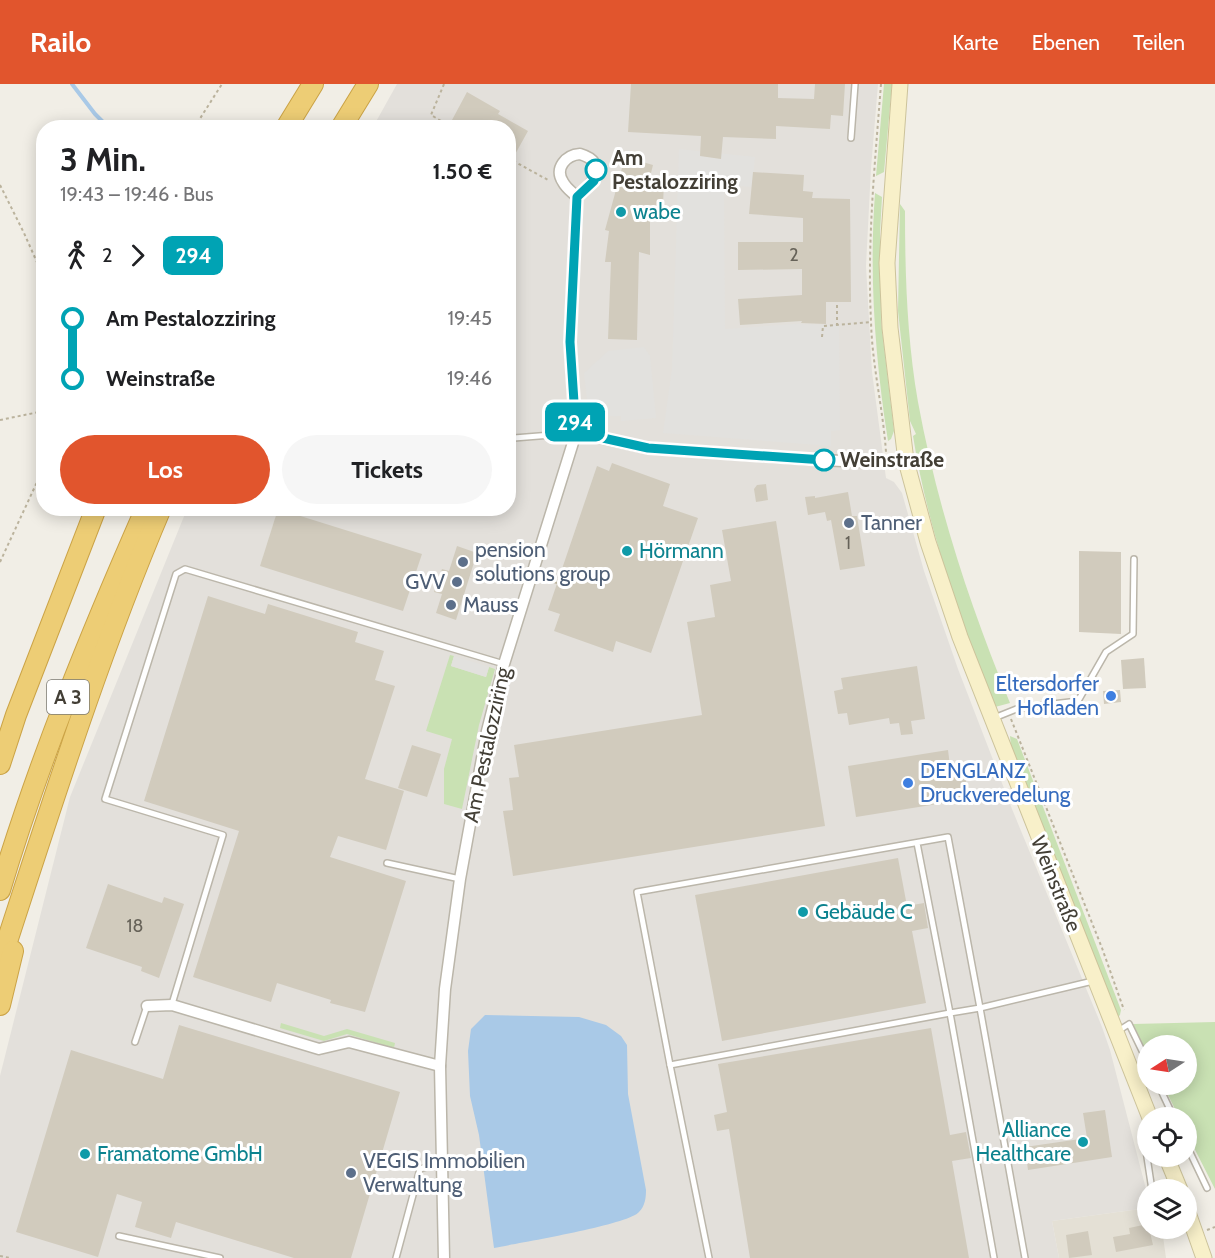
<!DOCTYPE html>
<html lang="de">
<head>
<meta charset="utf-8">
<style>
  body { margin:0; font-family:Cabin,sans-serif; background:#f6f6f6; color:#202124; height:100vh; display:flex; flex-direction:column; font-size:22px; white-space:nowrap }
  * { box-sizing:border-box; margin:0 }
  p { font-size:20px; color:#757577 }
  .icon { flex:none; width:33px; height:33px; fill:none; stroke:currentColor; stroke-width:2; stroke-linecap:round; stroke-linejoin:round }
  .map { position:relative; flex:1; overflow:hidden }
  .side { position:absolute; left:36px; top:36px; width:480px; height:396px; display:flex; flex-direction:column; background:#fff; border-radius:24px; box-shadow:0 3px 15px #0003 }
  .side>* { flex:none }
  .badge { padding:0 12px; border-radius:9px; font-size:21px; line-height:39px }
  .needle { width:39px; rotate:258deg }
  .fabs { position:absolute; left:1137px; top:951px; display:grid; gap:12px }
  .fabs a { display:grid; place-items:center; width:60px; height:60px; border-radius:50%; background:#fff; box-shadow:0 3px 15px #0003; font-size:30px }
  .map>.badge { position:absolute; translate:-50% -50%; box-shadow:0 0 0 3px #fff }
  .legs { display:flex; align-items:center; gap:9px; height:66px; padding:0 24px; font-size:20px }
  .legs p { margin-inline-start:auto }
  .overview { display:flex; align-items:center; justify-content:space-between; height:102px; padding:0 24px }
  h1 { font-size:33px; font-weight:700; line-height:45px }
  .primary-button { display:flex; gap:12px; margin-top:auto; padding:12px 24px }
  .primary-button a { flex:1; height:69px; border-radius:36px; background:#e1552d; color:#fff; font-size:24px; font-weight:700; line-height:69px; text-align:center }
  .primary-button a+a { background:#f6f6f6; color:#202124 }
  ul { padding:0 24px; list-style:none }
  li { display:flex; align-items:center; gap:21px; height:60px; font-size:22px }
  li i { display:grid; place-items:center; width:9px; height:100%; margin:0 8px; background:currentColor }
  li i::after { content:''; width:15px; height:15px; margin:-8px; border:4px solid; border-radius:50%; background:#fff }
  li p { margin-inline-start:auto }
  li:first-child i { background:linear-gradient(#0000 50%,currentColor 0) }
  li:last-child i { background:linear-gradient(currentColor 50%,#0000 0) }
  header { display:flex; align-items:center; gap:36px; box-sizing:border-box; height:84px; padding:0 30px; background:#e1552d; color:#fff }
  header strong { font-size:28px }
  nav { display:flex; gap:33px; margin-inline-start:auto; font-size:21px }
  .map>svg:first-child { display:block }
  .residential { fill:#e4e0d5 }
  .industrial { fill:#e3e0db }
  .green { fill:#c9e1b3 }
  .parking { fill:#e2e1de }
  .water { fill:#a9c9e7 }
  .lines { fill:none; stroke-linecap:round; stroke-linejoin:round }
  .stream { stroke:#a9c9e7; stroke-width:4 }
  .building { fill:#d1cbbd }
  .lane-casing { stroke:#bbb6aa; stroke-width:8 }
  .street-casing { stroke:#bbb6aa; stroke-width:13 }
  .secondary-casing { stroke:#ccc39b; stroke-width:17 }
  .highway-casing { stroke:#cba346; stroke-width:22 }
  .path { stroke:#bbb39d; stroke-width:2; stroke-dasharray:3 3; stroke-linecap:butt }
  .lane { stroke:#fff; stroke-width:5 }
  .street { stroke:#fff; stroke-width:10 }
  .secondary { stroke:#f8f0c9; stroke-width:15 }
  .highway { stroke:#edcd75; stroke-width:20 }
  .line-1-casing { stroke:#fff; stroke-width:14 }
  .line-1 { stroke:#00a3b4; stroke-width:9 }
  .stop-1-dot { fill:#fff; stroke:#00a3b4; stroke-width:3 }
  .culture-dot { fill:#0f9aa8; stroke:#fff; stroke-width:2 }
  .service-dot { fill:#5c6f8a; stroke:#fff; stroke-width:2 }
  .shop-dot { fill:#3f7fe0; stroke:#fff; stroke-width:2 }
  .labels { text-anchor:middle; stroke-width:6; stroke-linejoin:round; paint-order:stroke }
  .number-label { font-size:18px; fill:#666258 }
  .shield { fill:#fff; stroke:#7b7972; stroke-width:1.5 }
  .shield-label { font-size:20px; font-weight:bold; fill:#433f36 }
  .stop-label { font-size:21px; font-weight:bold; fill:#433f36; stroke:#fff; text-anchor:start }
  .culture-label { font-size:21px; fill:#0d838f; stroke:#fff; text-anchor:start }
  .service-label { font-size:21px; fill:#4e5e75; stroke:#fff; text-anchor:start }
  .shop-label { font-size:21px; fill:#366cbe; stroke:#fff; text-anchor:end }
  .street-label { font-size:21px; fill:#433f36; stroke:#fff }
</style>
</head>
<body>
<header>
<strong>Railo</strong>
<nav><a>Karte</a><a>Ebenen</a><a>Teilen</a></nav>
</header>
<div class="map">
<svg width="1215" height="1174" viewBox="0 0 1215 1174">
  <rect width="100%" height="100%" fill="#f1eee6"/>
  <polygon class="residential" points="1147,1124 1148,1144 1162,1145 1166,1174 1059,1174 1052,1137"/>
  <polygon class="industrial" points="397,0 878,0 871,84 866,182 872,288 886,394 894,398 902,409 924,487 958,585 1012,725 1102,943 1110,966 1147,1109 1147,1124 1052,1137 1059,1174 0,1174 0,992 70,713 187,425 508,424 508,44 373,43"/>
  <g class="green">
    <polygon points="884,0 892,0 884,88 876,92"/>
    <path d="M 875,109 L 882,113 L 880,149 L 881,237 L 894,347 L 891,355 L 888,357 C 875,274 869,193 875,109 Z"/>
    <path d="M 900,120 L 905,127 C 905,191 907,255 918,318 C 937,422 970,522 1010,619 L 995,623 C 960,535 928,446 913,352 L 916,350 L 910,337 L 898,227 Z"/>
    <polygon points="450,571 454,572 451,582 486,593 489,583 495,585 479,641 462,725 444,720 444,685 452,655 426,647"/>
    <polygon points="1010,652 1017,655 1121,926 1120,931 1118,933 1011,662"/>
    <polygon points="1215,938 1215,1105 1187,1050 1186,1034 1179,1033 1163,1001 1186,1000 1186,962 1148,962 1147,970 1133,940"/>
    <polygon points="281,939 324,952 347,945 395,959 394,964 347,950 324,957 280,944"/>
  </g>
  <g class="parking">
    <polygon points="679,65 755,73 752,103 724,101 725,245 794,240 839,241 840,346 831,347 831,362 663,349 672,285"/>
    <polygon points="644,263 650,272 656,334 621,337 621,332 589,333 584,289 608,267"/>
    <polygon points="454,572 489,583 486,593 451,582"/>
  </g>
  <path class="water" d="M 485,931 L 579,933 L 606,941 L 621,952 L 627,961 L 628,1010 L 646,1106 C 646,1114 645,1122 639,1128 C 628,1141 518,1159 494,1164 L 479,1051 L 470,1012 L 468,967 L 471,945 Z"/>
  <g class="lines">
    <polyline class="stream" points="72,0 95,30 109,44"/>
  </g>
  <g class="building">
    <polygon points="631,0 778,0 778,14 814,15 815,0 845,0 843,32 831,31 830,45 776,42 776,55 723,53 721,75 700,72 701,52 628,48"/>
    <polygon points="467,8 500,27 498,30 528,47 508,83 508,44 464,44 452,36"/>
    <polygon points="625,73 653,81 649,97 664,98 663,121 658,121 658,126 650,126 650,171 639,168 637,256 608,255 611,178 605,178 609,147 605,146"/>
    <polygon points="753,88 804,91 803,107 813,108 812,114 850,115 851,218 826,218 826,240 801,239 802,237 740,241 738,215 802,211 802,185 738,186 738,158 803,158 803,134 749,130"/>
    <polygon points="612,379 670,400 663,422 698,434 651,569 616,557 613,568 554,547 560,530 548,526 597,382 609,387"/>
    <polygon points="766,400 768,416 756,418 754,405 757,401"/>
    <polygon points="848,408 852,432 857,432 865,482 840,486 831,436 827,437 825,428 808,431 805,413 815,412 815,414"/>
    <polygon points="278,425 422,470 403,527 260,482"/>
    <polygon points="776,437 825,742 513,792 503,727 513,726 509,694 519,693 514,661 702,631 687,538 715,533 710,501 731,497 722,446"/>
    <polygon points="457,462 477,469 456,536 436,529 442,510 434,508 442,485 449,487"/>
    <polygon points="1079,467 1121,468 1121,550 1079,548"/>
    <polygon points="208,512 265,530 268,520 358,548 355,558 384,567 375,596 395,602 365,695 404,707 386,766 338,752 330,773 406,797 365,928 330,919 331,916 277,899 271,918 193,893 239,747 144,717"/>
    <polygon points="1144,574 1146,604 1123,605 1121,576"/>
    <polygon points="917,582 925,635 911,637 913,650 901,651 899,639 890,640 889,634 849,641 847,629 838,630 834,607 843,605 841,594"/>
    <polygon points="1120,606 1121,618 1104,620 1103,607"/>
    <polygon points="412,661 441,670 427,713 398,704"/>
    <polygon points="948,666 950,682 963,680 969,715 856,733 848,682"/>
    <polygon points="898,774 907,822 924,819 928,844 912,847 926,919 722,957 695,811"/>
    <polygon points="108,800 162,819 164,813 184,820 159,894 141,887 142,883 86,864"/>
    <polygon points="179,941 400,1008 351,1174 294,1174 176,1138 171,1154 135,1143 142,1118 117,1110 98,1173 16,1148 71,966 163,995"/>
    <polygon points="931,944 950,1051 966,1048 971,1074 952,1077 969,1174 750,1174 729,1045 717,1047 714,1031 727,1028 718,980"/>
    <polygon points="1105,1026 1112,1073 1028,1086 1025,1063 1087,1054 1083,1029"/>
    <polygon points="1148,1140 1153,1161 1116,1168 1113,1153 1130,1150 1129,1144"/>
    <polygon points="1088,1147 1092,1171 1069,1174 1066,1151"/>
  </g>
  <g class="lines">
    <defs>
      <g id="lane">
        <polyline points="851,54 855,0"/>
        <polyline points="514,354 576,349"/>
        <polyline points="994,634 1019,624 1078,617 1106,568 1133,550 1134,475"/>
        <polyline points="917,759 950,929 670,981 637,808 948,753 980,924 950,929 994,1174"/>
        <polyline points="387,779 460,795"/>
        <polyline points="172,920 223,751 105,715 176,490 185,485 504,580"/>
        <polyline points="1118,947 1129,940 1148,979"/>
        <polyline points="135,958 147,922"/>
        <polyline points="670,981 709,1174"/>
        <polyline points="1158,1000 1174,1034"/>
        <polyline points="1148,1048 1145,1060 1152,1106"/>
        <polyline points="1186,1060 1207,1104"/>
        <polyline points="119,1152 220,1174"/>
        <polyline points="396,1174 420,1085 433,1081 442,1082"/>
        <polyline points="1025,1174 980,924 1093,897"/>
      </g>
      <g id="street">
        <path d="M 577,113 C 572,108 566,104 563,98 C 554,84 566,71 580,70 C 610,79 592,101 577,113 L 570,258 L 576,349 L 648,364 L 821,376 L 887,379 L 906,377"/>
        <polyline points="147,922 172,921 319,965 349,958 440,982"/>
        <polyline points="444,1174 440,982 445,905 460,795 487,647 504,580 576,349"/>
      </g>
      <g id="secondary">
        <polyline points="900,0 887,179 890,244 906,377 928,458 960,553 1150,1034"/>
        <polyline points="1166,1072 1180,1106"/>
        <polyline points="1186,1123 1204,1174"/>
      </g>
      <g id="highway">
        <polyline points="286,44 313,0"/>
        <polyline points="341,44 368,0"/>
        <polyline points="0,680 16,631 96,424"/>
        <path d="M 0,806 C 39,676 91,549 146,424"/>
        <path d="M 0,879 C 50,726 98,572 161,424"/>
        <polyline points="0,921 13,867"/>
      </g>
    </defs>
    <use href="#lane" class="lane-casing"/>
    <use href="#street" class="street-casing"/>
    <use href="#secondary" class="secondary-casing"/>
    <use href="#highway" class="highway-casing"/>
    <g class="path">
      <polyline points="444,0 431,31 453,44"/>
      <path d="M 881,0 C 875,79 867,157 871,237 C 872,281 883,324 886,368"/>
      <polyline points="194,44 222,0"/>
      <polyline points="508,74 548,96"/>
      <polyline points="0,101 24,149 44,194"/>
      <polyline points="837,221 837,241"/>
      <polyline points="822,253 823,242 871,238"/>
      <polyline points="0,336 44,327"/>
      <polyline points="0,478 44,383"/>
      <polyline points="543,495 557,499"/>
      <polyline points="1011,635 1102,864 1124,926"/>
      <polyline points="1207,1146 1215,1143"/>
      <polyline points="0,1172 10,1174"/>
    </g>
    <use href="#lane" class="lane"/>
    <use href="#street" class="street"/>
    <use href="#secondary" class="secondary"/>
    <use href="#highway" class="highway"/>
  </g>
  <g class="lines">
    <defs>
      <polyline id="line-1" points="596,86 594,97 577,113 570,258 576,348 648,364 824,376"/>
    </defs>
    <use href="#line-1" class="line-1-casing"/>
    <use href="#line-1" class="line-1"/>
  </g>
  <g class="stop-1-dot">
    <circle cx="596" cy="86" r="10"/>
    <circle cx="824" cy="376" r="10"/>
  </g>
  <g class="culture-dot">
    <circle cx="621" cy="128" r="6"/>
    <circle cx="627" cy="467" r="6"/>
    <circle cx="803" cy="828" r="6"/>
    <circle cx="1083" cy="1058" r="6"/>
    <circle cx="85" cy="1070" r="6"/>
  </g>
  <g class="service-dot">
    <circle cx="849" cy="439" r="6"/>
    <circle cx="463" cy="478" r="6"/>
    <circle cx="457" cy="498" r="6"/>
    <circle cx="451" cy="521" r="6"/>
    <circle cx="351" cy="1089" r="6"/>
  </g>
  <g class="shop-dot">
    <circle cx="1111" cy="612" r="6"/>
    <circle cx="908" cy="699" r="6"/>
  </g>
  <g class="labels">
    <g class="number-label">
      <text x="794" y="177">2</text>
      <text x="848" y="465">1</text>
      <text x="135" y="848">18</text>
    </g>
    <rect class="shield" x="47" y="596" width="42" height="34" rx="4.5"/>
    <g class="shield-label">
      <text x="68" y="620">A 3</text>
    </g>
    <g class="stop-label">
      <text x="612" y="81">Am<tspan x="612" dy="24">Pestalozziring</tspan></text>
      <text x="840" y="383">Weinstraße</text>
    </g>
    <g class="culture-label">
      <text x="633" y="135">wabe</text>
      <text x="639" y="474">Hörmann</text>
      <text x="815" y="835">Gebäude C</text>
      <text x="1071" y="1053" text-anchor="end">Alliance<tspan x="1071" dy="24">Healthcare</tspan></text>
      <text x="97" y="1077">Framatome GmbH</text>
    </g>
    <g class="service-label">
      <text x="861" y="446">Tanner</text>
      <text x="475" y="473">pension<tspan x="475" dy="24">solutions group</tspan></text>
      <text x="445" y="505" text-anchor="end">GVV</text>
      <text x="463" y="528">Mauss</text>
      <text x="363" y="1084">VEGIS Immobilien<tspan x="363" dy="24">Verwaltung</tspan></text>
    </g>
    <g class="shop-label">
      <text x="1099" y="607">Eltersdorfer<tspan x="1099" dy="24">Hofladen</tspan></text>
      <text x="920" y="694" text-anchor="start">DENGLANZ<tspan x="920" dy="24">Druckveredelung</tspan></text>
    </g>
    <g class="street-label">
      <text transform="translate(487 661) rotate(-78)" y="7">Am Pestalozziring</text>
      <text transform="translate(1056 800) rotate(68)" y="7">Weinstraße</text>
    </g>
  </g>
</svg>
<div class="fabs">
<a><svg class="needle" viewBox="-14 -14 28 28"><path d="M0-13l5 13h-10z" fill="#e53935"/><path d="M0 13l5-13h-10z" fill="#757577"/></svg></a>
<a><svg class="icon" aria-label="locate" viewBox="0 0 24 24"><circle cx="12" cy="12" r="6"/><path d="M12 2v4M12 18v4M2 12h4M18 12h4"/></svg></a>
<a><svg class="icon" aria-label="layers" viewBox="0 0 24 24"><path d="M12 4l9 5-9 5-9-5zM3 14l9 5 9-5"/></svg></a>
</div>
<b class="badge" style="left:575px;top:338px;background:#00a3b4;color:#fff">294</b>
<section class="side">
<div class="overview"><div><h1>3 Min.</h1><p>19:43 – 19:46 · Bus</p></div><b>1.50 €</b></div>
<div class="legs"><svg class="icon" aria-label="walk" viewBox="0 0 24 24"><circle cx="13" cy="4" r="2"/><path d="M13 8l-2 6 4 7M11 14l-3 7M7 12l3-4h3l4 4"/></svg>2<svg class="icon" aria-label="forward" viewBox="0 0 24 24"><path d="M9 5l7 7-7 7"/></svg><b class="badge" style="background:#00a3b4;color:#fff">294</b></div>
<ul>
<li><i style="color:#00a3b4"></i><b>Am Pestalozziring</b><p>19:45</p></li>
<li><i style="color:#00a3b4"></i><b>Weinstraße</b><p>19:46</p></li>
</ul>
<div class="primary-button"><a>Los</a><a>Tickets</a></div>
</section>
</div>
</body>
</html>
